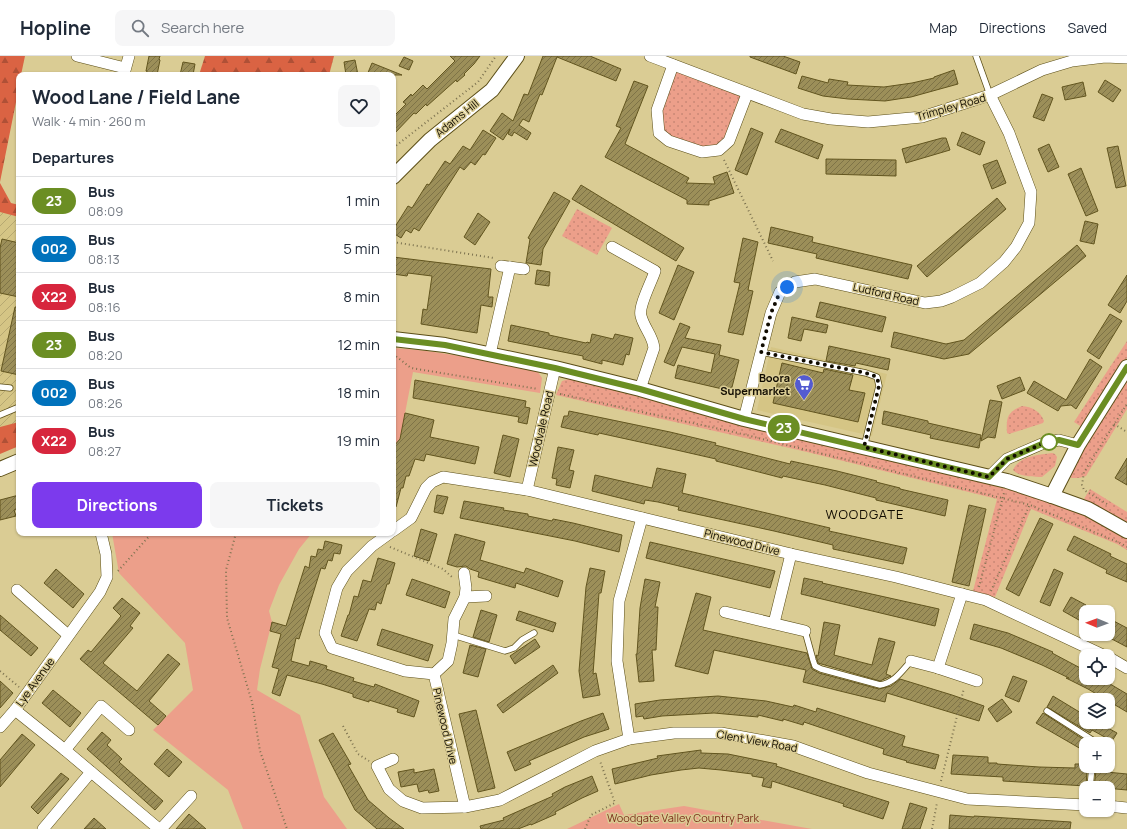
<!DOCTYPE html>
<html lang="en">
<head>
<meta charset="utf-8">
<style>
  body { margin:0; font-family:Manrope,sans-serif; background:#f6f6f7; color:#1f2937; height:100vh; display:flex; flex-direction:column; font-size:15px; white-space:nowrap }
  * { box-sizing:border-box; margin:0 }
  p { font-size:13px; color:#747a83 }
  .icon { flex:none; width:22px; height:22px; fill:none; stroke:currentColor; stroke-width:2; stroke-linecap:round; stroke-linejoin:round }
  .map { position:relative; flex:1; overflow:hidden }
  .side { position:absolute; left:16px; top:16px; width:380px; height:464px; display:flex; flex-direction:column; background:#fff; border-radius:8px; box-shadow:0 1px 3px #0004 }
  .side>* { flex:none }
  .badge { padding:0 8px; border-radius:13px; font-size:14px; line-height:26px }
  .needle { width:26px; rotate:271deg }
  .tools { position:absolute; left:1079px; top:549px; display:grid; gap:8px }
  .tools a { display:grid; place-items:center; width:36px; height:36px; border-radius:8px; background:#fff; box-shadow:0 1px 3px #0004; font-size:20px }
  .you { position:absolute; width:20px; height:20px; margin:-10px; border:3px solid #fff; border-radius:50%; background:#1a73e8; box-shadow:0 0 0 6px #1a73e833 }
  .map>.badge { position:absolute; translate:-50% -50%; box-shadow:0 0 0 2px #fff }
  h2 { padding:0 16px; font-size:15px; line-height:36px }
  .round { display:grid; place-items:center; flex:none; width:42px; height:42px; border-radius:8px; background:#f6f6f7 }
  .headline { display:flex; align-items:center; justify-content:space-between; height:68px; padding:0 16px }
  h1 { font-size:19px; font-weight:700; line-height:30px }
  .cta { display:flex; gap:8px; margin-top:auto; padding:8px 16px }
  .cta a { flex:1; height:46px; border-radius:8px; background:#7c3aed; color:#fff; font-size:16px; font-weight:700; line-height:46px; text-align:center }
  .cta a+a { background:#f6f6f7; color:#1f2937 }
  ul { padding:0; list-style:none }
  li { display:flex; align-items:center; gap:12px; height:48px; padding:0 16px; border-top:1px solid #e0e1e3 }
  li div { flex:1 }
  li b { display:block; font-size:15px }
  li em { font-style:normal }
  li .badge { min-width:44px; font-weight:700; text-align:center }
  header { display:flex; align-items:center; gap:24px; box-sizing:border-box; height:56px; padding:0 20px; background:#fff; border-bottom:1px solid #e0e1e3 }
  header strong { font-size:19px }
  nav { display:flex; gap:22px; margin-inline-start:auto; font-size:14px }
  .search { width:280px; height:36px; background:#f6f6f7; display:flex; align-items:center; gap:10px; box-sizing:border-box; padding:0 14px; border-radius:8px; color:#747a83; font-size:15px }
  .map>svg:first-child { display:block }
  .built { fill:#d5c585 }
  .industrial { fill:url(#industrial-furrows) }
  .grass { fill:url(#grass-dots) }
  .forest { fill:url(#forest-firs) }
  .park { fill:#ec9f8a }
  .building { fill:url(#building-hatch); stroke:#62551f }
  .lines { fill:none; stroke-linecap:round; stroke-linejoin:round }
  .service-casing { stroke:#5b4e17; stroke-width:7 }
  .minor-casing { stroke:#5b4e17; stroke-width:12 }
  .tertiary-casing { stroke:#5b4e17; stroke-width:16 }
  .path { stroke:#7c724f; stroke-width:2; stroke-dasharray:1 3; stroke-linecap:butt }
  .service { stroke:#fff; stroke-width:5.5 }
  .minor { stroke:#fff; stroke-width:11 }
  .tertiary { stroke:#fff; stroke-width:14 }
  .line-casing { stroke:#fff; stroke-width:9 }
  .line { stroke:#6b8e23; stroke-width:6 }
  .walk { stroke:#100b00; stroke-width:4; stroke-dasharray:0 7.2 }
  .stop-dot { fill:#fff; stroke:#6b8e23; stroke-width:2 }
  .labels { text-anchor:middle; stroke-width:3; stroke-linejoin:round; paint-order:stroke }
  .street-label { font-size:11px; fill:#100b00; stroke:#dacc94 }
  .poi-label { font-size:11px; font-weight:bold; fill:#100b00; stroke:#dacc94; text-anchor:end }
  .park-label { font-size:11px; fill:#7c301b; stroke:#dacc94 }
  .quarter-label { font-size:13px; letter-spacing:1px; fill:#100b00; stroke:#dacc94 }
</style>
</head>
<body>
<header>
<strong>Hopline</strong>
<div class="search"><svg class="icon" aria-label="search" viewBox="0 0 24 24"><circle cx="10" cy="10" r="6"/><path d="M15 15l6 6"/></svg>Search here</div>
<nav><a>Map</a><a>Directions</a><a>Saved</a></nav>
</header>
<div class="map">
<svg width="1127" height="773" viewBox="0 0 1127 773">
  <defs>
    <pattern id="industrial-furrows" width="10" height="10" patternUnits="userSpaceOnUse"><rect width="10" height="10" fill="#d5c585"/><path d="M-1 1l2-2M0 10L10 0M9 11l2-2" fill="none" stroke="#b6a871"/></pattern>
    <pattern id="grass-dots" width="8" height="8" patternUnits="userSpaceOnUse"><rect width="8" height="8" fill="#ec9f8a"/><path d="M2 2h.1M6 6h.1" fill="none" stroke="#c98875" stroke-width="1.8" stroke-linecap="round"/></pattern>
    <pattern id="forest-firs" width="22" height="20" patternUnits="userSpaceOnUse"><rect width="22" height="20" fill="#da6343"/><path d="M5 1l3.5 6h-7zM16 11l3.5 6h-7z" fill="#af5036"/></pattern>
    <pattern id="building-hatch" width="6" height="6" patternUnits="userSpaceOnUse"><rect width="6" height="6" fill="#9c8f59"/><path d="M-1 1l2-2M0 6l6-6M5 7l2-2" fill="none" stroke="#7e7347"/></pattern>
  </defs>
  <rect width="100%" height="100%" fill="#dacc94"/>
  <polygon class="built" points="771,291 887,318 872,380 757,354"/>
  <polygon class="industrial" points="0,149 19,153 19,372 0,380"/>
  <g class="grass">
    <polygon points="675,15 742,41 725,83 717,91 701,93 671,83 663,76 661,55"/>
    <polygon points="577,153 612,172 597,199 562,180"/>
    <polygon points="1127,285 1127,302 1082,371 1074,366"/>
    <polygon points="572,322 882,400 1041,442 1074,454 1127,481 1127,494 1117,488 1031,453 995,541 973,535 997,443 807,396 556,339 562,325"/>
    <polygon points="1127,324 1127,353 1086,420 1079,422 1071,422 1069,418"/>
    <path d="M 1022,350 C 1032,351 1040,355 1044,365 L 1043,367 L 1009,378 L 1007,377 C 1006,362 1007,356 1022,350 Z"/>
    <path d="M 1052,397 L 1055,398 L 1057,401 L 1055,410 L 1042,421 C 1033,421 1019,421 1013,414 C 1019,400 1038,399 1052,397 Z"/>
    <polygon points="1090,433 1127,456 1127,468 1084,443"/>
  </g>
  <g class="forest">
    <polygon points="0,0 25,0 21,19 19,19 19,31 0,126"/>
    <polygon points="205,0 334,0 329,19 199,19"/>
    <polygon points="0,127 11,147 19,149 19,161 0,156"/>
    <polygon points="19,366 19,390 0,398 0,371"/>
  </g>
  <g class="park">
    <path d="M 393,292 C 442,295 490,305 538,316 L 542,322 L 540,337 L 413,316 L 400,383 L 393,391 Z"/>
    <polygon points="112,477 312,477 299,493 279,529 269,555 272,566 260,613 257,634 300,659 324,741 347,773 243,773 228,734 153,674 193,634 185,587 119,517"/>
    <polygon points="619,748 624,759 684,750 812,773 567,773"/>
  </g>
  <g class="building">
    <polygon points="149,0 160,0 159,3 160,4 157,19 146,19 147,15 146,15"/>
    <polygon points="450,0 480,0 474,8 464,18 465,19 457,26 456,24 427,50 426,48 416,58 414,57 393,79 393,61 406,48 403,46 411,38 412,40 423,29 427,33 455,5"/>
    <polygon points="543,0 590,0 621,13 616,25 557,1 542,39 540,38 529,66 523,63 519,69 531,77 527,84 514,76 512,80 508,78 510,73 503,84 490,75 502,57 513,65 524,38 528,39"/>
    <polygon points="750,0 783,0 800,6 796,18 750,1"/>
    <polygon points="404,1 413,5 409,14 399,10"/>
    <polygon points="355,4 358,19 346,19 344,6"/>
    <polygon points="183,6 195,8 193,19 180,19"/>
    <polygon points="372,7 402,19 367,19"/>
    <polygon points="954,14 958,28 911,41 885,45 848,43 823,40 798,32 802,20 828,27 829,23 848,26 847,29 884,31 912,27 934,22 934,21"/>
    <polygon points="1105,24 1121,34 1113,46 1098,36"/>
    <polygon points="634,25 648,30 625,88 689,122 686,127 715,128 713,121 727,116 734,137 709,145 709,149 687,148 687,144 605,101 621,72 616,70"/>
    <polygon points="1083,26 1086,40 1065,44 1062,31"/>
    <polygon points="1042,38 1053,42 1044,65 1033,61"/>
    <polygon points="751,72 763,77 747,119 735,114"/>
    <polygon points="781,73 823,89 818,103 775,86"/>
    <polygon points="483,74 496,82 485,99 483,98 475,109 471,106 464,114 460,111 419,175 414,172 411,177 406,174 401,182 393,177 393,174 408,150 412,152 427,128 429,129 445,105 450,108 463,90 470,94"/>
    <polygon points="962,76 985,86 980,99 957,89"/>
    <polygon points="942,82 946,82 950,94 906,107 902,93"/>
    <polygon points="1049,88 1059,111 1048,116 1038,93"/>
    <polygon points="1118,90 1126,130 1116,132 1107,92"/>
    <polygon points="826,103 896,104 896,120 826,118"/>
    <polygon points="997,104 1006,127 992,133 983,109"/>
    <polygon points="1081,112 1098,155 1086,160 1068,118"/>
    <polygon points="581,129 684,192 676,205 572,143"/>
    <polygon points="554,136 570,145 543,193 541,209 528,207 526,207 530,183 528,182"/>
    <polygon points="997,142 1006,153 927,221 917,210"/>
    <polygon points="478,157 490,166 475,189 464,181"/>
    <polygon points="1085,165 1098,168 1094,188 1080,185"/>
    <polygon points="771,171 813,181 812,186 912,209 908,223 816,202 817,198 768,187"/>
    <polygon points="743,182 758,186 748,234 753,235 743,279 728,276 740,227 734,226"/>
    <polygon points="2,183 19,187 19,241 0,237 0,192"/>
    <polygon points="1077,189 1086,200 969,298 944,303 891,291 894,276 946,288 964,284"/>
    <polygon points="393,201 491,213 488,241 493,241 492,251 481,249 477,277 421,268 423,253 427,254 432,220 408,217 407,220 393,218"/>
    <polygon points="678,209 694,216 674,264 659,257"/>
    <polygon points="537,214 550,216 549,230 535,228"/>
    <polygon points="1127,219 1127,245 1120,257 1108,249"/>
    <polygon points="820,246 886,261 882,276 816,261"/>
    <polygon points="15,251 19,251 19,319 1,315"/>
    <polygon points="1110,258 1122,265 1099,303 1087,295"/>
    <polygon points="792,261 828,269 826,277 804,273 801,285 788,282"/>
    <polygon points="680,267 690,271 685,282 721,289 719,299 739,304 731,335 675,322 678,309 711,317 715,298 682,291 674,310 664,306"/>
    <polygon points="511,269 549,277 549,279 586,287 587,286 590,287 592,278 613,283 615,278 633,282 629,299 626,298 623,309 602,304 602,308 583,303 583,300 508,285"/>
    <polygon points="829,290 890,303 888,314 856,307 855,310 826,305"/>
    <polygon points="1090,303 1102,311 1076,353 1071,349 1061,350 1058,355 1027,337 1034,325 1066,344"/>
    <polygon points="782,307 823,317 824,313 853,319 849,334 865,337 858,366 773,347"/>
    <polygon points="1020,321 1025,334 1002,343 997,330"/>
    <polygon points="415,324 526,345 525,351 530,352 527,368 518,366 519,361 413,342"/>
    <polygon points="990,344 1002,346 995,382 988,381 981,385"/>
    <polygon points="569,355 670,376 716,387 715,389 790,408 791,405 837,415 877,425 876,426 900,432 900,433 948,444 945,460 876,444 876,442 825,429 783,420 782,422 716,405 716,403 672,393 599,377 598,379 561,371 564,360 568,360"/>
    <polygon points="884,355 928,365 928,367 981,379 979,392 930,382 931,379 882,368"/>
    <polygon points="405,357 434,364 430,381 479,391 475,408 426,398 424,405 415,403 409,420 406,420 403,432 401,432 396,451 393,450 393,391 400,383"/>
    <polygon points="503,379 519,383 510,421 494,417"/>
    <polygon points="558,391 574,394 569,414 574,415 570,432 556,429 557,423 552,422"/>
    <polygon points="1127,402 1127,429 1115,422"/>
    <polygon points="657,412 686,418 682,437 830,472 829,475 907,492 903,508 833,493 833,489 774,475 678,454 679,451 658,446 645,444 644,448 592,435 595,419 652,432"/>
    <polygon points="19,439 19,453 14,454 16,460 0,464 0,444"/>
    <polygon points="437,439 448,441 443,458 434,456"/>
    <polygon points="464,445 504,452 503,454 528,458 528,460 552,465 553,463 573,467 622,479 619,496 575,485 460,462"/>
    <polygon points="969,449 986,453 969,530 952,526"/>
    <polygon points="1040,462 1053,468 1019,540 1006,533"/>
    <polygon points="421,473 437,478 429,505 414,500"/>
    <polygon points="455,478 485,486 480,504 524,517 526,512 563,525 558,541 516,527 515,532 478,521 479,516 470,513 466,510 457,511 447,508"/>
    <polygon points="1074,480 1111,498 1110,500 1127,508 1127,526 1106,517 1107,514 1067,494"/>
    <polygon points="325,485 342,489 340,498 334,497 332,505 328,504 325,513 321,512 299,583 296,582 291,605 309,610 310,605 327,610 326,613 354,622 353,625 374,631 375,628 419,645 414,661 397,656 398,653 369,644 369,646 353,641 353,638 322,628 287,619 280,640 272,637 279,613 272,611 281,578 270,575 272,566 286,570 305,510 309,512 311,500 316,501 318,493 323,494"/>
    <polygon points="650,486 775,515 770,532 646,502"/>
    <polygon points="378,502 395,507 389,528 387,528 381,548 377,546 375,554 369,553 357,585 341,580 348,559 349,559 354,540 358,541 363,524 371,526"/>
    <polygon points="590,512 605,515 601,537 599,537 593,618 596,617 600,639 583,642 579,615 586,531"/>
    <polygon points="56,513 84,538 73,552 44,527"/>
    <polygon points="1054,513 1063,517 1050,550 1040,546"/>
    <polygon points="804,522 823,526 822,527 939,553 935,570 801,538"/>
    <polygon points="412,523 450,536 445,552 406,539"/>
    <polygon points="645,523 660,526 655,551 658,551 656,594 652,594 654,625 639,626 636,598 637,598 640,552"/>
    <polygon points="696,537 711,541 703,574 807,597 812,613 819,617 879,633 891,630 900,623 952,639 984,650 979,665 887,637 885,646 803,626 806,614 714,594 708,618 675,610"/>
    <polygon points="1071,541 1086,549 1086,568 1063,555"/>
    <polygon points="122,542 140,557 130,570 133,572 103,607 137,635 168,598 180,608 149,645 166,660 158,669 80,603 88,594 91,596 121,560 113,552"/>
    <polygon points="481,554 497,559 489,586 473,581"/>
    <polygon points="519,555 556,567 553,576 516,564"/>
    <polygon points="0,559 38,592 31,600 0,574"/>
    <polygon points="1108,562 1127,572 1127,591 1108,581"/>
    <polygon points="824,566 840,569 834,599 872,609 879,582 895,586 886,618 891,620 880,625 818,607 816,599 818,600"/>
    <polygon points="974,568 1008,577 1053,596 1052,597 1086,615 1086,622 1100,622 1127,638 1127,656 1088,633 1066,622 1069,622 1042,609 1001,592 970,583"/>
    <polygon points="382,573 433,589 428,605 377,589"/>
    <polygon points="535,583 540,591 515,608 510,600"/>
    <polygon points="470,589 486,593 478,621 463,617"/>
    <polygon points="553,609 558,617 503,657 497,649"/>
    <polygon points="1013,620 1027,625 1019,646 1005,640"/>
    <polygon points="0,625 13,637 0,652"/>
    <polygon points="53,634 81,657 70,671 42,647"/>
    <polygon points="718,640 766,645 793,651 794,649 816,656 817,652 905,680 902,690 939,699 935,713 906,706 907,705 883,698 884,693 804,666 803,669 783,663 783,665 758,659 758,661 714,657 662,660 644,663 643,660 636,661 635,648 660,644"/>
    <polygon points="1053,640 1086,660 1086,666 1097,666 1117,677 1112,685 1092,674 1090,677 1047,651"/>
    <polygon points="1002,643 1012,656 997,666 988,653"/>
    <polygon points="476,654 495,732 478,736 459,658"/>
    <polygon points="603,657 609,673 584,681 529,705 531,708 515,715 507,696 581,665"/>
    <polygon points="1043,657 1086,685 1081,693 1036,667"/>
    <polygon points="102,676 111,684 107,689 122,703 119,706 163,745 155,754 87,693"/>
    <polygon points="333,677 351,708 348,709 368,744 389,762 404,773 377,773 355,754 319,684"/>
    <polygon points="22,678 35,689 0,731 0,704"/>
    <polygon points="167,693 182,706 169,721 154,708"/>
    <polygon points="701,694 701,697 728,698 777,708 776,710 889,746 883,763 843,750 844,748 772,725 771,732 762,730 764,722 752,720 752,718 721,714 699,712 681,714 651,719 615,728 612,713 658,702 657,700"/>
    <polygon points="953,699 988,701 988,707 997,707 997,708 1039,711 1075,712 1075,708 1084,708 1084,714 1087,715 1086,730 1003,725 1003,721 951,718"/>
    <polygon points="414,713 414,717 434,713 439,735 429,737 428,734 419,736 417,728 401,731 398,716"/>
    <polygon points="1096,715 1127,718 1127,734 1094,731"/>
    <polygon points="61,717 69,723 38,758 31,751"/>
    <polygon points="592,720 598,735 582,742 555,756 556,758 531,769 531,768 518,773 481,773 480,770 504,764 503,762 553,740 552,738 565,731"/>
    <polygon points="910,747 927,752 920,773 902,773"/>
    <polygon points="189,758 206,773 176,773"/>
    <polygon points="950,759 974,761 974,760 1071,766 1070,773 949,773"/>
    <polygon points="94,762 106,773 84,773"/>
  </g>
  <g class="lines">
    <defs>
      <g id="service">
        <polyline points="976,0 990,39"/>
        <polyline points="761,296 866,317 877,321 879,330 864,391"/>
        <polyline points="0,331 10,332"/>
        <polyline points="0,359 19,351"/>
        <path d="M 805,575 L 813,604 L 815,610 L 821,613 L 880,629 C 894,627 902,615 911,605"/>
        <polyline points="453,579 505,595 514,592 522,584 534,577"/>
        <polyline points="1047,655 1094,685 1094,688"/>
        <polyline points="1090,732 1092,710"/>
      </g>
      <g id="minor">
        <polyline points="77,0 125,12"/>
        <polyline points="650,0 803,58 831,63 868,66 922,61 990,39 1042,14 1072,5 1105,1 1127,2"/>
        <polyline points="673,9 657,54 659,77 669,85 702,96 719,94 729,85 747,38"/>
        <polyline points="124,18 129,0"/>
        <path d="M 612,191 L 655,215 C 652,225 638,251 641,260 C 644,272 653,280 654,292 L 640,333"/>
        <polyline points="501,210 524,213"/>
        <polyline points="490,298 510,211"/>
        <polyline points="744,363 771,257 780,236 795,226 815,223 925,247 941,245 952,241 980,227 1004,206 1016,191 1029,167 1031,136 1009,77 990,39"/>
        <polyline points="989,421 1007,403 1044,387 1059,384 1078,389"/>
        <polyline points="527,434 555,312"/>
        <polyline points="393,475 411,462 426,432 432,426 443,421 527,434 791,498 896,521 962,538 986,544 1105,600"/>
        <polyline points="390,477 372,490 347,515 337,532 325,577 332,592 405,615 434,618 465,751"/>
        <polyline points="17,534 68,579"/>
        <polyline points="465,541 486,540"/>
        <polyline points="725,556 805,575"/>
        <polyline points="774,567 791,498"/>
        <polyline points="1108,601 1127,612"/>
        <polyline points="911,605 938,612 977,625"/>
        <polyline points="938,612 962,538"/>
        <polyline points="434,618 448,605 452,587 454,563 465,541 466,532 464,517"/>
        <polyline points="15,654 65,694 159,773"/>
        <polyline points="0,671 15,654 100,536 107,521 106,498 101,477"/>
        <polyline points="629,683 617,605 619,545 642,462"/>
        <polyline points="65,694 101,650 129,674"/>
        <polyline points="393,703 377,710 389,733 403,745 422,752 465,751 500,744 595,695 629,683 674,677 721,677 793,690 868,717 967,743 1086,749"/>
        <polyline points="1108,750 1127,752"/>
        <polyline points="43,773 91,716"/>
        <polyline points="161,773 191,740"/>
      </g>
      <g id="tertiary">
        <polyline points="393,121 430,84 492,34 517,0"/>
        <polyline points="393,283 445,289 555,312 640,333 744,363 1007,425 1052,440 1088,453 1127,475"/>
        <polyline points="0,413 19,405"/>
        <polyline points="1052,440 1078,389 1127,311"/>
      </g>
    </defs>
    <use href="#service" class="service-casing"/>
    <use href="#minor" class="minor-casing"/>
    <use href="#tertiary" class="tertiary-casing"/>
    <g class="path">
      <polyline points="393,92 478,26 496,0"/>
      <polyline points="724,104 773,205"/>
      <polyline points="393,186 494,202"/>
      <polyline points="393,298 411,312 538,333"/>
      <polyline points="560,338 738,377 1030,449 1120,487 1127,491"/>
      <polyline points="1114,368 1127,376"/>
      <polyline points="1107,448 1084,434 1082,429 1084,416 1127,348"/>
      <polyline points="236,477 226,514 227,562 252,646 260,695 287,773"/>
      <polyline points="390,491 443,513 452,521"/>
      <polyline points="118,515 152,477"/>
      <polyline points="979,531 1004,437"/>
      <polyline points="991,535 1030,448"/>
      <polyline points="0,615 19,631"/>
      <polyline points="343,670 358,698 369,705"/>
      <polyline points="941,725 964,632"/>
      <polyline points="585,773 591,759 615,747 600,705"/>
      <polyline points="932,773 937,747"/>
    </g>
    <use href="#service" class="service"/>
    <use href="#minor" class="minor"/>
    <use href="#tertiary" class="tertiary"/>
  </g>
  <g class="lines">
    <defs>
      <polyline id="line" points="393,283 445,289 555,312 640,333 744,363 989,421 1007,403 1044,387 1059,384 1078,389 1127,311"/>
    </defs>
    <use href="#line" class="line-casing"/>
    <use href="#line" class="line"/>
    <polyline class="walk" points="787,231 780,236 771,257 761,296 866,317 877,321 879,330 864,391 989,421 1007,403 1044,387 1049,386"/>
  </g>
  <defs>
    <symbol id="supermarket-pin" viewBox="-11 -11 22 30"><path d="M0 17L-7.5 6A9.5 9.5 0 1 1 7.5 6Z" fill="#545bd1" stroke="#dacc94"/><path d="M-6-5.5h2.5l.6 2H6L4.5 2H-2.5L-4.4-4H-6ZM-1.5 3.2a1.3 1.3 0 1 0 .1 0ZM3 3.2a1.3 1.3 0 1 0 .1 0Z" fill="#fff"/></symbol>
  </defs>
  <g fill-rule="evenodd">
    <use href="#supermarket-pin" x="793" y="317" width="22" height="30"/>
  </g>
  <circle class="stop-dot" cx="1049" cy="386" r="8"/>
  <g class="labels">
    <g class="street-label">
      <text transform="translate(951 51) rotate(-16)" y="4">Trimpley Road</text>
      <text transform="translate(457 62) rotate(-39)" y="4">Adams Hill</text>
      <text transform="translate(886 238) rotate(13)" y="4">Ludford Road</text>
      <text transform="translate(541 373) rotate(-77)" y="4">Woodvale Road</text>
      <text transform="translate(742 486) rotate(14)" y="4">Pinewood Drive</text>
      <text transform="translate(35 626) rotate(-54)" y="4">Lye Avenue</text>
      <text transform="translate(445 670) rotate(77)" y="4">Pinewood Drive</text>
      <text transform="translate(757 685) rotate(10)" y="4">Clent View Road</text>
    </g>
    <g class="poi-label">
      <text x="790" y="326">Boora<tspan x="790" dy="13">Supermarket</tspan></text>
    </g>
    <g class="park-label">
      <text x="683" y="766">Woodgate Valley Country Park</text>
    </g>
    <g class="quarter-label">
      <text x="865" y="463">WOODGATE</text>
    </g>
  </g>
</svg>
<div class="tools">
<a><svg class="needle" viewBox="-14 -14 28 28"><path d="M0-13l5 13h-10z" fill="#e53935"/><path d="M0 13l5-13h-10z" fill="#747a83"/></svg></a>
<a><svg class="icon" aria-label="locate" viewBox="0 0 24 24"><circle cx="12" cy="12" r="6"/><path d="M12 2v4M12 18v4M2 12h4M18 12h4"/></svg></a>
<a><svg class="icon" aria-label="layers" viewBox="0 0 24 24"><path d="M12 4l9 5-9 5-9-5zM3 14l9 5 9-5"/></svg></a>
<a>+</a>
<a>−</a>
</div>
<div class="you" style="left:787px;top:231px"></div>
<b class="badge" style="left:784px;top:372px;background:#6b8e23;color:#fff">23</b>
<section class="side">
<div class="headline"><div><h1>Wood Lane / Field Lane</h1><p>Walk · 4 min · 260 m</p></div><a class="round"><svg class="icon" aria-label="heart" viewBox="0 0 24 24"><path d="M12 20l-8-8c-3-5 5-10 8-4 3-6 11-1 8 4z"/></svg></a></div>
<h2>Departures</h2>
<ul>
<li><span class="badge" style="background:#6b8e23;color:#fff">23</span><div><b>Bus</b><p>08:09</p></div><em>1 min</em></li>
<li><span class="badge" style="background:#0072bc;color:#fff">002</span><div><b>Bus</b><p>08:13</p></div><em>5 min</em></li>
<li><span class="badge" style="background:#d7263d;color:#fff">X22</span><div><b>Bus</b><p>08:16</p></div><em>8 min</em></li>
<li><span class="badge" style="background:#6b8e23;color:#fff">23</span><div><b>Bus</b><p>08:20</p></div><em>12 min</em></li>
<li><span class="badge" style="background:#0072bc;color:#fff">002</span><div><b>Bus</b><p>08:26</p></div><em>18 min</em></li>
<li><span class="badge" style="background:#d7263d;color:#fff">X22</span><div><b>Bus</b><p>08:27</p></div><em>19 min</em></li>
</ul>
<div class="cta"><a>Directions</a><a>Tickets</a></div>
</section>
</div>
</body>
</html>
